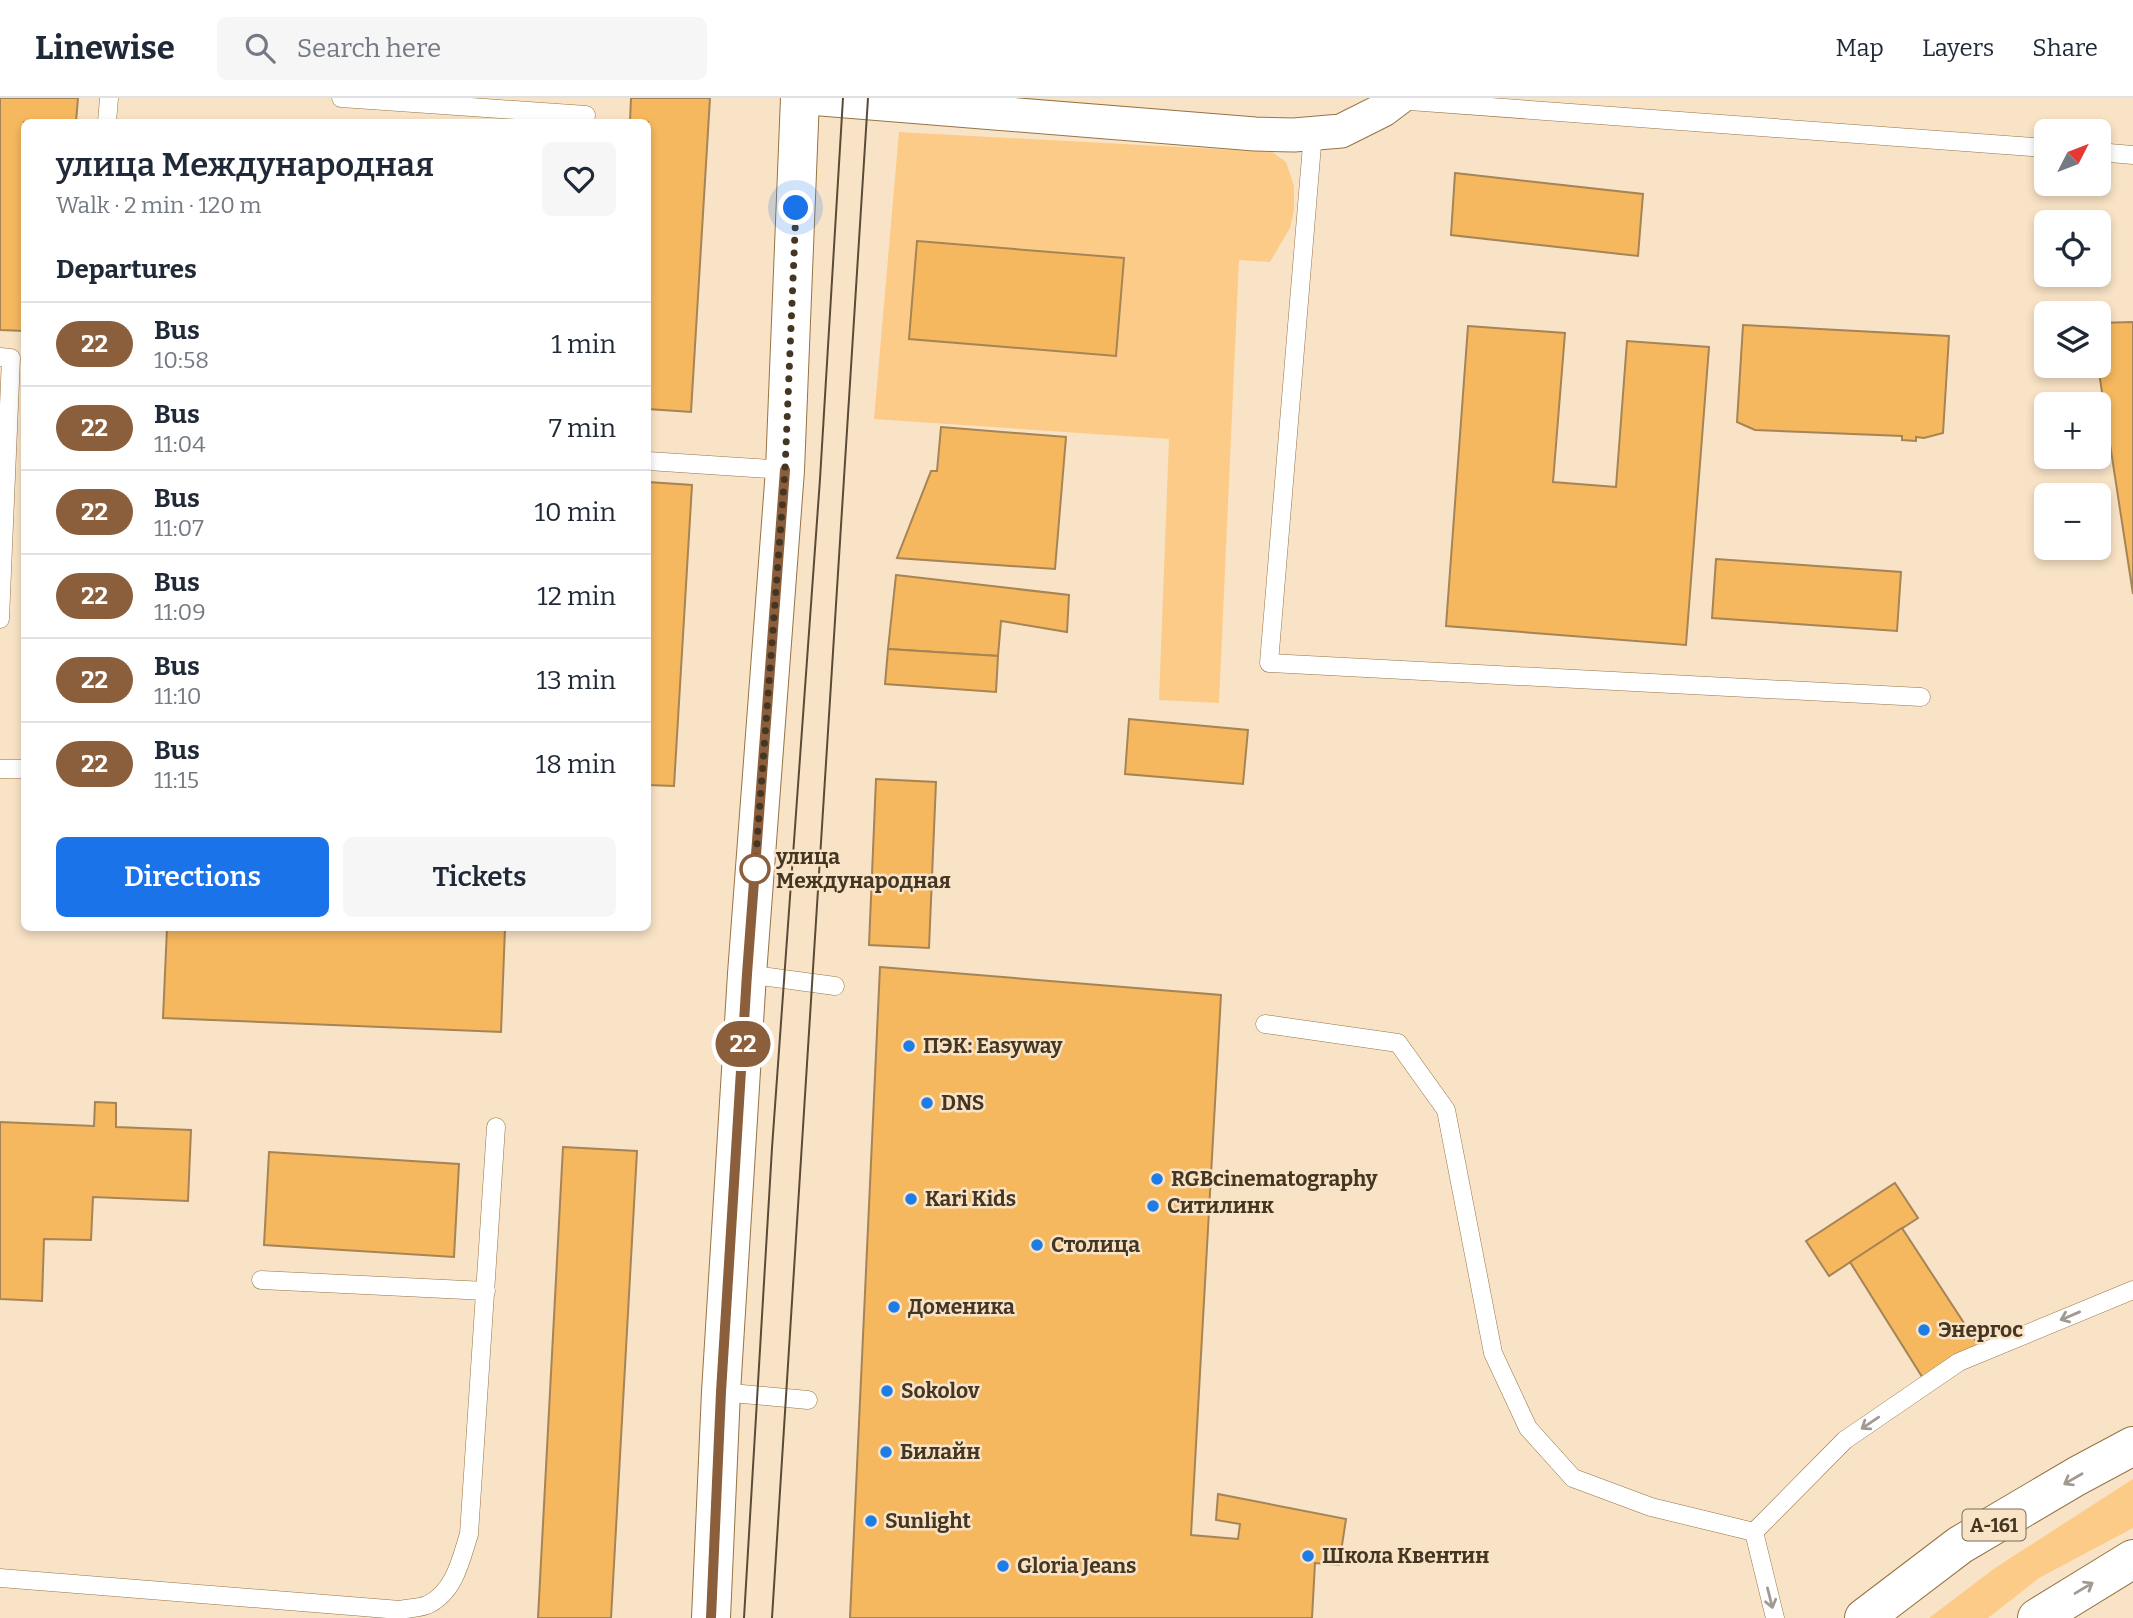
<!DOCTYPE html>
<html lang="en">
<head>
<meta charset="utf-8">
<style>
  body { margin:0; font-family:Bitter,serif; background:#f6f6f7; color:#1f2937; height:100vh; display:flex; flex-direction:column; font-size:26px; white-space:nowrap }
  * { box-sizing:border-box; margin:0 }
  p { font-size:23px; color:#747a83 }
  .icon { flex:none; width:38px; height:38px; fill:none; stroke:currentColor; stroke-width:2; stroke-linecap:round; stroke-linejoin:round }
  .map { position:relative; flex:1; overflow:hidden }
  .panel { position:absolute; left:21px; top:21px; width:630px; height:812px; display:flex; flex-direction:column; background:#fff; border-radius:10px; box-shadow:0 4px 10px #0003 }
  .panel>* { flex:none }
  .badge { padding:0 14px; border-radius:23px; font-size:24px; line-height:46px }
  .needle { width:46px; rotate:48deg }
  .fabs { position:absolute; left:2034px; top:21px; display:grid; gap:14px }
  .fabs a { display:grid; place-items:center; width:77px; height:77px; border-radius:10px; background:#fff; box-shadow:0 4px 10px #0003; font-size:35px }
  .you { position:absolute; width:35px; height:35px; margin:-18px; border:5px solid #fff; border-radius:50%; background:#1a73e8; box-shadow:0 0 0 10px #1a73e833 }
  .map>.badge { position:absolute; translate:-50% -50%; box-shadow:0 0 0 4px #fff }
  h2 { padding:0 35px; font-size:26px; line-height:63px }
  .round { display:grid; place-items:center; flex:none; width:74px; height:74px; border-radius:10px; background:#f6f6f7 }
  .headline { display:flex; align-items:center; justify-content:space-between; height:119px; padding:0 35px }
  h1 { font-size:33px; font-weight:600; line-height:52px }
  .button { display:flex; gap:14px; margin-top:auto; padding:14px 35px }
  .button a { flex:1; height:80px; border-radius:10px; background:#1a73e8; color:#fff; font-size:28px; font-weight:600; line-height:80px; text-align:center }
  .button a+a { background:#f6f6f7; color:#1f2937 }
  ul { padding:0; list-style:none }
  li { display:flex; align-items:center; gap:21px; height:84px; padding:0 35px; border-top:2px solid #e0e1e3 }
  li div { flex:1 }
  li b { display:block; font-size:26px }
  li em { font-style:normal }
  li .badge { min-width:77px; font-weight:700; text-align:center }
  header { display:flex; align-items:center; gap:42px; box-sizing:border-box; height:98px; padding:0 35px; background:#fff; border-bottom:2px solid #e0e1e3 }
  header strong { font-size:33px }
  nav { display:flex; gap:38px; margin-inline-start:auto; font-size:24px }
  .search { width:490px; height:63px; background:#f6f6f7; display:flex; align-items:center; gap:18px; box-sizing:border-box; padding:0 24px; border-radius:10px; color:#747a83; font-size:26px }
  .map>svg:first-child { display:block }
  .green { fill:#fccb88 }
  .building { fill:#f5b85e; stroke:#a68455; stroke-width:2 }
  .lines { fill:none; stroke-linecap:round; stroke-linejoin:round }
  .service-casing { stroke:#957445; stroke-width:19 }
  .minor-casing { stroke:#957445; stroke-width:35 }
  .tertiary-casing { stroke:#957445; stroke-width:40 }
  .trunk-casing { stroke:#957445; stroke-width:40 }
  .service { stroke:#fff; stroke-width:18 }
  .minor { stroke:#fff; stroke-width:33 }
  .tertiary { stroke:#fff; stroke-width:38 }
  .trunk { stroke:#fff; stroke-width:38 }
  .tram { stroke:#5a4b36; stroke-width:2 }
  .oneway { stroke:#a29a90 }
  .line-casing { stroke:#fff; stroke-width:16 }
  .line { stroke:#8b5e3c; stroke-width:10 }
  .walk { stroke:#443622; stroke-width:7; stroke-dasharray:0 12.6 }
  .stop-dot { fill:#fff; stroke:#8b5e3c; stroke-width:3.5 }
  .poi-dot { fill:#1d7ce5; stroke:#f9e3c6; stroke-width:2.5 }
  .labels { text-anchor:middle; stroke-width:5; stroke-linejoin:round; paint-order:stroke }
  .shield { fill:#f9e3c6; stroke:#7a6a53; stroke-width:2 }
  .shield-label { font-size:19px; font-weight:bold; fill:#443622 }
  .stop-label { font-size:21px; font-weight:bold; fill:#443622; stroke:#f9e3c6; text-anchor:start }
  .poi-label { font-size:21px; font-weight:bold; fill:#443622; stroke:#f9e3c6; text-anchor:start }
</style>
</head>
<body>
<header>
<strong>Linewise</strong>
<div class="search"><svg class="icon" aria-label="search" viewBox="0 0 24 24"><circle cx="10" cy="10" r="6"/><path d="M15 15l6 6"/></svg>Search here</div>
<nav><a>Map</a><a>Layers</a><a>Share</a></nav>
</header>
<div class="map">
<svg width="2133" height="1520" viewBox="0 0 2133 1520">
  <rect width="100%" height="100%" fill="#f9e3c6"/>
  <g class="green">
    <polygon points="899,34 1272,54 1286,64 1294,88 1294,112 1290,130 1270,164 1239,162 1219,605 1159,602 1169,341 874,321"/>
    <polygon points="2133,1381 2133,1430 2039,1480 1988,1520 1929,1520 1995,1470"/>
  </g>
  <g class="building">
    <polygon points="0,0 78,0 76,24 24,24 24,233 0,232"/>
    <polygon points="631,0 710,0 691,314 648,311 648,24 630,24"/>
    <polygon points="1455,75 1643,96 1638,158 1451,137"/>
    <polygon points="917,143 1124,160 1116,258 909,241"/>
    <polygon points="2133,224 2133,496 2098,268 2098,225"/>
    <polygon points="1743,227 1949,238 1943,335 1924,340 1916,339 1916,343 1902,342 1902,338 1755,332 1737,324"/>
    <polygon points="1468,228 1565,235 1553,384 1616,389 1627,243 1709,249 1686,547 1446,528"/>
    <polygon points="941,329 1066,339 1055,471 897,460 931,373 937,373"/>
    <polygon points="648,384 692,387 674,688 648,687"/>
    <polygon points="1716,461 1901,474 1897,533 1712,520"/>
    <polygon points="896,477 1069,497 1067,534 1001,523 998,558 888,551"/>
    <polygon points="888,551 998,558 996,594 885,586"/>
    <polygon points="1129,621 1248,632 1243,686 1125,676"/>
    <polygon points="876,681 936,684 929,850 869,847"/>
    <polygon points="167,830 505,830 501,934 163,920"/>
    <polygon points="880,869 1221,897 1191,1437 1238,1441 1240,1426 1216,1422 1218,1396 1346,1421 1339,1467 1315,1465 1312,1520 850,1520"/>
    <polygon points="95,1004 116,1005 116,1029 191,1032 188,1103 93,1099 91,1142 44,1141 42,1203 0,1201 0,1024 94,1028"/>
    <polygon points="563,1049 637,1053 611,1520 538,1520"/>
    <polygon points="269,1054 459,1066 454,1159 264,1147"/>
    <polygon points="1895,1085 1918,1120 1829,1178 1806,1143"/>
    <polygon points="1902,1130 1979,1248 1926,1285 1850,1164"/>
  </g>
  <g class="lines">
    <defs>
      <g id="service">
        <polyline points="341,0 586,17 585,24"/>
        <polyline points="1396,2 2046,50"/>
        <polyline points="107,24 109,0"/>
        <polyline points="1313,35 1269,565 1921,599"/>
        <polyline points="2098,54 2133,57"/>
        <polyline points="0,259 11,260 0,521"/>
        <polyline points="648,363 785,372"/>
        <polyline points="0,671 24,671"/>
        <polyline points="747,876 835,888"/>
        <polyline points="1265,926 1398,945 1446,1012 1493,1255 1528,1330 1573,1380 1651,1409 1754,1434"/>
        <polyline points="261,1182 486,1193"/>
        <polyline points="721,1294 808,1302"/>
        <path d="M 0,1480 L 400,1512 C 408,1510 420,1510 427,1507 C 455,1494 461,1461 469,1436 L 496,1029"/>
        <polyline points="1775,1520 1754,1434 1845,1342 1959,1264 2133,1192"/>
      </g>
      <polyline id="minor" points="809,0 1255,36 1294,37 1341,33 1383,12 1399,0"/>
      <polyline id="tertiary" points="711,1520 721,1294 747,876 785,372 800,0"/>
      <g id="trunk">
        <polyline points="1864,1520 1960,1447 2077,1378 2133,1348"/>
        <polyline points="2037,1520 2133,1461"/>
      </g>
    </defs>
    <use href="#service" class="service-casing"/>
    <use href="#minor" class="minor-casing"/>
    <use href="#tertiary" class="tertiary-casing"/>
    <use href="#trunk" class="trunk-casing"/>
    <use href="#service" class="service"/>
    <use href="#minor" class="minor"/>
    <use href="#tertiary" class="tertiary"/>
    <use href="#trunk" class="trunk"/>
    <g class="tram">
      <polyline points="744,1520 772,1050 820,381 843,0"/>
      <polyline points="772,1520 868,0"/>
    </g>
  </g>
  <defs><path id="oneway-shaft" d="M-6 0H5M1.5-3L5.5 0L1.5 3" fill="none" stroke-width="1.6" stroke-linecap="round" stroke-linejoin="round" transform="scale(1.75)"/></defs>
  <g class="oneway">
    <use href="#oneway-shaft" transform="translate(2070 1218) rotate(157)"/>
    <use href="#oneway-shaft" transform="translate(1870 1325) rotate(146)"/>
    <use href="#oneway-shaft" transform="translate(2073 1381) rotate(150)"/>
    <use href="#oneway-shaft" transform="translate(2084 1490) rotate(-31)"/>
    <use href="#oneway-shaft" transform="translate(1770 1500) rotate(76)"/>
  </g>
  <g class="lines">
    <defs>
      <polyline id="line" points="711,1520 721,1294 747,876 785,372"/>
    </defs>
    <use href="#line" class="line-casing"/>
    <use href="#line" class="line"/>
    <polyline class="walk" points="755,771 785,372 796,110"/>
  </g>
  <circle class="stop-dot" cx="755" cy="771" r="14"/>
  <g class="poi-dot">
    <circle cx="909" cy="948" r="7"/>
    <circle cx="927" cy="1005" r="7"/>
    <circle cx="1157" cy="1081" r="7"/>
    <circle cx="911" cy="1101" r="7"/>
    <circle cx="1153" cy="1108" r="7"/>
    <circle cx="1037" cy="1147" r="7"/>
    <circle cx="894" cy="1209" r="7"/>
    <circle cx="1924" cy="1232" r="7"/>
    <circle cx="887" cy="1293" r="7"/>
    <circle cx="886" cy="1354" r="7"/>
    <circle cx="871" cy="1423" r="7"/>
    <circle cx="1308" cy="1458" r="7"/>
    <circle cx="1003" cy="1468" r="7"/>
  </g>
  <g class="labels">
    <rect class="shield" x="1962.5" y="1411.5" width="63" height="31" rx="5"/>
    <g class="shield-label">
      <text x="1994" y="1434">А-161</text>
    </g>
    <g class="stop-label">
      <text x="776" y="766">улица<tspan x="776" dy="24">Международная</tspan></text>
    </g>
    <g class="poi-label">
      <text x="923" y="955">ПЭК: Easyway</text>
      <text x="941" y="1012">DNS</text>
      <text x="1171" y="1088">RGBcinematography</text>
      <text x="925" y="1108">Kari Kids</text>
      <text x="1167" y="1115">Ситилинк</text>
      <text x="1051" y="1154">Столица</text>
      <text x="908" y="1216">Доменика</text>
      <text x="1938" y="1239">Энергос</text>
      <text x="901" y="1300">Sokolov</text>
      <text x="900" y="1361">Билайн</text>
      <text x="885" y="1430">Sunlight</text>
      <text x="1322" y="1465">Школа Квентин</text>
      <text x="1017" y="1475">Gloria Jeans</text>
    </g>
  </g>
</svg>
<div class="fabs">
<a><svg class="needle" viewBox="-14 -14 28 28"><path d="M0-13l5 13h-10z" fill="#e53935"/><path d="M0 13l5-13h-10z" fill="#747a83"/></svg></a>
<a><svg class="icon" aria-label="locate" viewBox="0 0 24 24"><circle cx="12" cy="12" r="6"/><path d="M12 2v4M12 18v4M2 12h4M18 12h4"/></svg></a>
<a><svg class="icon" aria-label="layers" viewBox="0 0 24 24"><path d="M12 4l9 5-9 5-9-5zM3 14l9 5 9-5"/></svg></a>
<a>+</a>
<a>−</a>
</div>
<div class="you" style="left:796px;top:110px"></div>
<b class="badge" style="left:743px;top:946px;background:#8b5e3c;color:#fff">22</b>
<section class="panel">
<div class="headline"><div><h1>улица Международная</h1><p>Walk · 2 min · 120 m</p></div><a class="round"><svg class="icon" aria-label="heart" viewBox="0 0 24 24"><path d="M12 20l-8-8c-3-5 5-10 8-4 3-6 11-1 8 4z"/></svg></a></div>
<h2>Departures</h2>
<ul>
<li><span class="badge" style="background:#8b5e3c;color:#fff">22</span><div><b>Bus</b><p>10:58</p></div><em>1 min</em></li>
<li><span class="badge" style="background:#8b5e3c;color:#fff">22</span><div><b>Bus</b><p>11:04</p></div><em>7 min</em></li>
<li><span class="badge" style="background:#8b5e3c;color:#fff">22</span><div><b>Bus</b><p>11:07</p></div><em>10 min</em></li>
<li><span class="badge" style="background:#8b5e3c;color:#fff">22</span><div><b>Bus</b><p>11:09</p></div><em>12 min</em></li>
<li><span class="badge" style="background:#8b5e3c;color:#fff">22</span><div><b>Bus</b><p>11:10</p></div><em>13 min</em></li>
<li><span class="badge" style="background:#8b5e3c;color:#fff">22</span><div><b>Bus</b><p>11:15</p></div><em>18 min</em></li>
</ul>
<div class="button"><a>Directions</a><a>Tickets</a></div>
</section>
</div>
</body>
</html>
